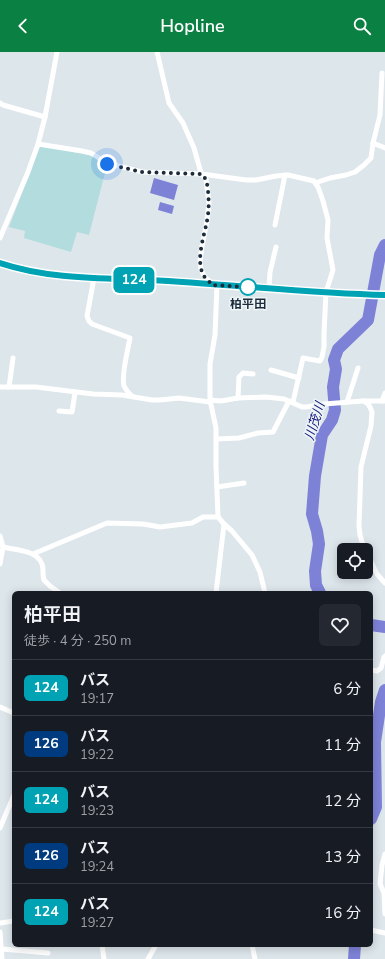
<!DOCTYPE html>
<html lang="ja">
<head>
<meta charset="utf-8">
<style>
  body { margin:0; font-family:"Nunito Sans","Noto Sans JP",sans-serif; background:#242831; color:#f1f3f6; height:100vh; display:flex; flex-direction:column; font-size:15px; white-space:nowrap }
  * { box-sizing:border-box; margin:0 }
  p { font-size:13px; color:#9ea1a6 }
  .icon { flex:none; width:22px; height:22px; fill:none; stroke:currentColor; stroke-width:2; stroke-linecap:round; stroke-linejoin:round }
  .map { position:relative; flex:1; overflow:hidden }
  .sheet { position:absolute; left:12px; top:539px; width:361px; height:356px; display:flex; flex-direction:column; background:#171b24; border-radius:6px; box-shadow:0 2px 10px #0003 }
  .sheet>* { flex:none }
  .badge { padding:0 8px; border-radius:6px; font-size:14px; line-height:26px }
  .buttons { position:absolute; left:337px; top:491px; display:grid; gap:8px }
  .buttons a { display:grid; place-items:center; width:36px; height:36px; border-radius:6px; background:#171b24; box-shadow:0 2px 10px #0003; font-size:20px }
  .you { position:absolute; width:20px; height:20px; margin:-10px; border:3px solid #fff; border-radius:50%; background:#1a73e8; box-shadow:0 0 0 6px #1a73e833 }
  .map>.badge { position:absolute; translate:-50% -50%; box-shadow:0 0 0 2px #fff }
  .round { display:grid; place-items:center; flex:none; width:42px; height:42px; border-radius:6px; background:#242831 }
  .overview { display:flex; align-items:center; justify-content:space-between; height:68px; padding:0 12px }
  h1 { font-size:19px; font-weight:600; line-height:30px }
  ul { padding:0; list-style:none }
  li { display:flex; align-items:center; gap:12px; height:56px; padding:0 12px; border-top:1px solid #363941 }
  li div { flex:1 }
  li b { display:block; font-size:15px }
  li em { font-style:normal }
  li .badge { min-width:44px; font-weight:700; text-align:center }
  header { display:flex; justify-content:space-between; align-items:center; height:52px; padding:0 12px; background:#0b8043; color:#fff; font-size:18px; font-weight:600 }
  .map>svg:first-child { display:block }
  .green { fill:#b3dcdf }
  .water { fill:#7e82d7 }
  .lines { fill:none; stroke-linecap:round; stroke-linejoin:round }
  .river { stroke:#7e82d7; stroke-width:12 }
  .secondary-casing { stroke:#afc0cc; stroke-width:8 }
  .street { stroke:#fff; stroke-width:5 }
  .secondary { stroke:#fff; stroke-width:7 }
  .line-casing { stroke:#fff; stroke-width:9 }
  .line { stroke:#00a3b4; stroke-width:6 }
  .walk { stroke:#1d2c3c; stroke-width:4; stroke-dasharray:0 7.2 }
  .stop-dot { fill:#fff; stroke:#00a3b4; stroke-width:2 }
  .labels { text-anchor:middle; stroke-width:3; stroke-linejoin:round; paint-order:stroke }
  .stop-label { font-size:12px; font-weight:bold; fill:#1d2c3c; stroke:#eef5f7 }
  .water-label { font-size:13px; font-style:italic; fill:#12167d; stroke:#eef5f7 }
</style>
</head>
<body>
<header><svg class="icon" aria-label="back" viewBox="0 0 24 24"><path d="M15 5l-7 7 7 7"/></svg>Hopline<svg class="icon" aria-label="search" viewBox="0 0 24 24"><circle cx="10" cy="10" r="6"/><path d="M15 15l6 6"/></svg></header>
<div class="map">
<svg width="385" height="907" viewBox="0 0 385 907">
  <rect width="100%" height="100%" fill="#dde6eb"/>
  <path class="green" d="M 43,94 L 89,103 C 96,105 101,111 107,113 L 89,183 L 77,180 L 71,200 L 24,186 L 25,179 L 9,175 L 40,95 Z"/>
  <g class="water">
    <polygon points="154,126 178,133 174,148 150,141"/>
    <polygon points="160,150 174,154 172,162 158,158"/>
  </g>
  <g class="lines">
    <g class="river">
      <polyline points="320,541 316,533 315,519 319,492 317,479 312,462 315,424 322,383 332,368 335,358 333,335 336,317 334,308 338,297 368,268 380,203 385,193"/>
      <polyline points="371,573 385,575"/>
      <polyline points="371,767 376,755 375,690 381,650 385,638"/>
      <polyline points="354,907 355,893"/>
    </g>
    <defs>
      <path id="secondary" d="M 0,211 C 48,227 100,226 150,228 C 228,232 306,240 385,243"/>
    </defs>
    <use href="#secondary" class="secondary-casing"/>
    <g class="street">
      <polyline points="157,0 169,51 183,71 194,96 201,121 206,127 209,151 207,169 202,194 200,209 201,217 204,224 212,232"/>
      <polyline points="0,51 3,53 45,65"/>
      <polyline points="373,91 380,63 382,21"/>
      <polyline points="38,92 82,99 91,101 107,111 142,120 202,122 246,128 256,128 276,124 288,123 314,129 318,135 323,149 328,168 327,186 333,218 326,240 324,281 324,295 322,305 320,309 303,306 293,350"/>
      <polyline points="315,131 330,126 346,123 355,120 364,113 371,106 373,91 385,96"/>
      <polyline points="275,173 285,123"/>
      <polyline points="0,186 28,120 38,92 45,65 57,0"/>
      <path d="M 94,226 L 87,264 L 89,269 L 92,272 L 130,286 C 128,297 121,324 124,334 C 126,338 128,341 132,344"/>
      <polyline points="217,233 215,283 210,312 210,348 216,376 216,414 218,465"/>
      <polyline points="269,236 270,220 276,195"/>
      <polyline points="271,318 299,326"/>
      <polyline points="0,335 36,335 93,342 122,343 152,348 160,348 179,346 210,350"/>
      <polyline points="9,335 13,306"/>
      <polyline points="238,346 239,325 243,321 253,322"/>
      <polyline points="210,348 221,349 238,346 266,345 284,347 302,355 306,355 324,352 363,349 385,349"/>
      <polyline points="364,349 368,352 370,355 372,360 371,374 361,415 359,474 360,483 362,490 366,498"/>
      <polyline points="382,349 385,341"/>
      <polyline points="347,350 358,316"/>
      <polyline points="59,359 72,360 75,341"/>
      <polyline points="216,387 239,386 258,381 273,380 289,349"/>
      <polyline points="217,435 244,431"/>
      <polyline points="0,484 3,495 0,512"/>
      <path d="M 3,495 C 15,498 37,498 42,512 C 44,517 42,523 44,528 L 50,534 L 60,541"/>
      <polyline points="366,499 377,522 385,531"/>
      <polyline points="33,502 107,471 143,472 160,475 192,471 203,465 218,465 224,472 232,479 252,503 260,520 265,541"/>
      <polyline points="216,541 224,472"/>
      <polyline points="371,618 377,619 381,616 384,605 385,604"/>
      <polyline points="0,655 14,661"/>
      <polyline points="0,776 14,743"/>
      <polyline points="385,802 382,813 380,832 384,841 385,862"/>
      <polyline points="0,871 14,869"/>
      <polyline points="371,878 385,881"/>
      <polyline points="0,880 2,907"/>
      <polyline points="102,893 104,907"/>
      <polyline points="252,893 255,907"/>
      <polyline points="2,897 48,901"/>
      <polyline points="148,907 156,893"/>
    </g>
    <use href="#secondary" class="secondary"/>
  </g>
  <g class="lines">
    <defs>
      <path id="line" d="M 0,211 C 48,227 100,226 150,228 C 228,232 306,241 385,243"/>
    </defs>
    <use href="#line" class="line-casing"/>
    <use href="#line" class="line"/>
    <path class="walk" d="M 107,112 L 142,120 L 202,122 C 207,128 207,131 208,139 C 209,150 209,158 207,169 C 204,185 195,209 204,224 C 206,227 210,230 212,233 L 248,235"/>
  </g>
  <circle class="stop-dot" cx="248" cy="235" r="8"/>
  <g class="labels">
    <g class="stop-label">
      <text x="248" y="256">柏平田</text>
    </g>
    <g class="water-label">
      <text transform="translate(314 369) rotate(-73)" y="5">川茂川</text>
    </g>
  </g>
</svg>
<div class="buttons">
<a><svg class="icon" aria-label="locate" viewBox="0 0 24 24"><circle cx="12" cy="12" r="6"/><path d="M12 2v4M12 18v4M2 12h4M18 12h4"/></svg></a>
</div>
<div class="you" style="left:107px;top:112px"></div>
<b class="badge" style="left:134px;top:228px;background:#00a3b4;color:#fff">124</b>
<section class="sheet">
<div class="overview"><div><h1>柏平田</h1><p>徒歩 · 4 分 · 250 m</p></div><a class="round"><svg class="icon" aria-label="heart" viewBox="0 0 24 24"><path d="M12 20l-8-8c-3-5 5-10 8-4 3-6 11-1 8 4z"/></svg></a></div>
<ul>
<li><span class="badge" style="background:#00a3b4;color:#fff">124</span><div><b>バス</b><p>19:17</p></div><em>6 分</em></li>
<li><span class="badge" style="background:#003b80;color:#fff">126</span><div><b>バス</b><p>19:22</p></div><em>11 分</em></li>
<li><span class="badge" style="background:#00a3b4;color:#fff">124</span><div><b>バス</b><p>19:23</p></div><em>12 分</em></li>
<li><span class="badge" style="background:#003b80;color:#fff">126</span><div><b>バス</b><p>19:24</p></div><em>13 分</em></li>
<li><span class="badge" style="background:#00a3b4;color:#fff">124</span><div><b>バス</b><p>19:27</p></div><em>16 分</em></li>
</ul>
</section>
</div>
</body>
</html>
